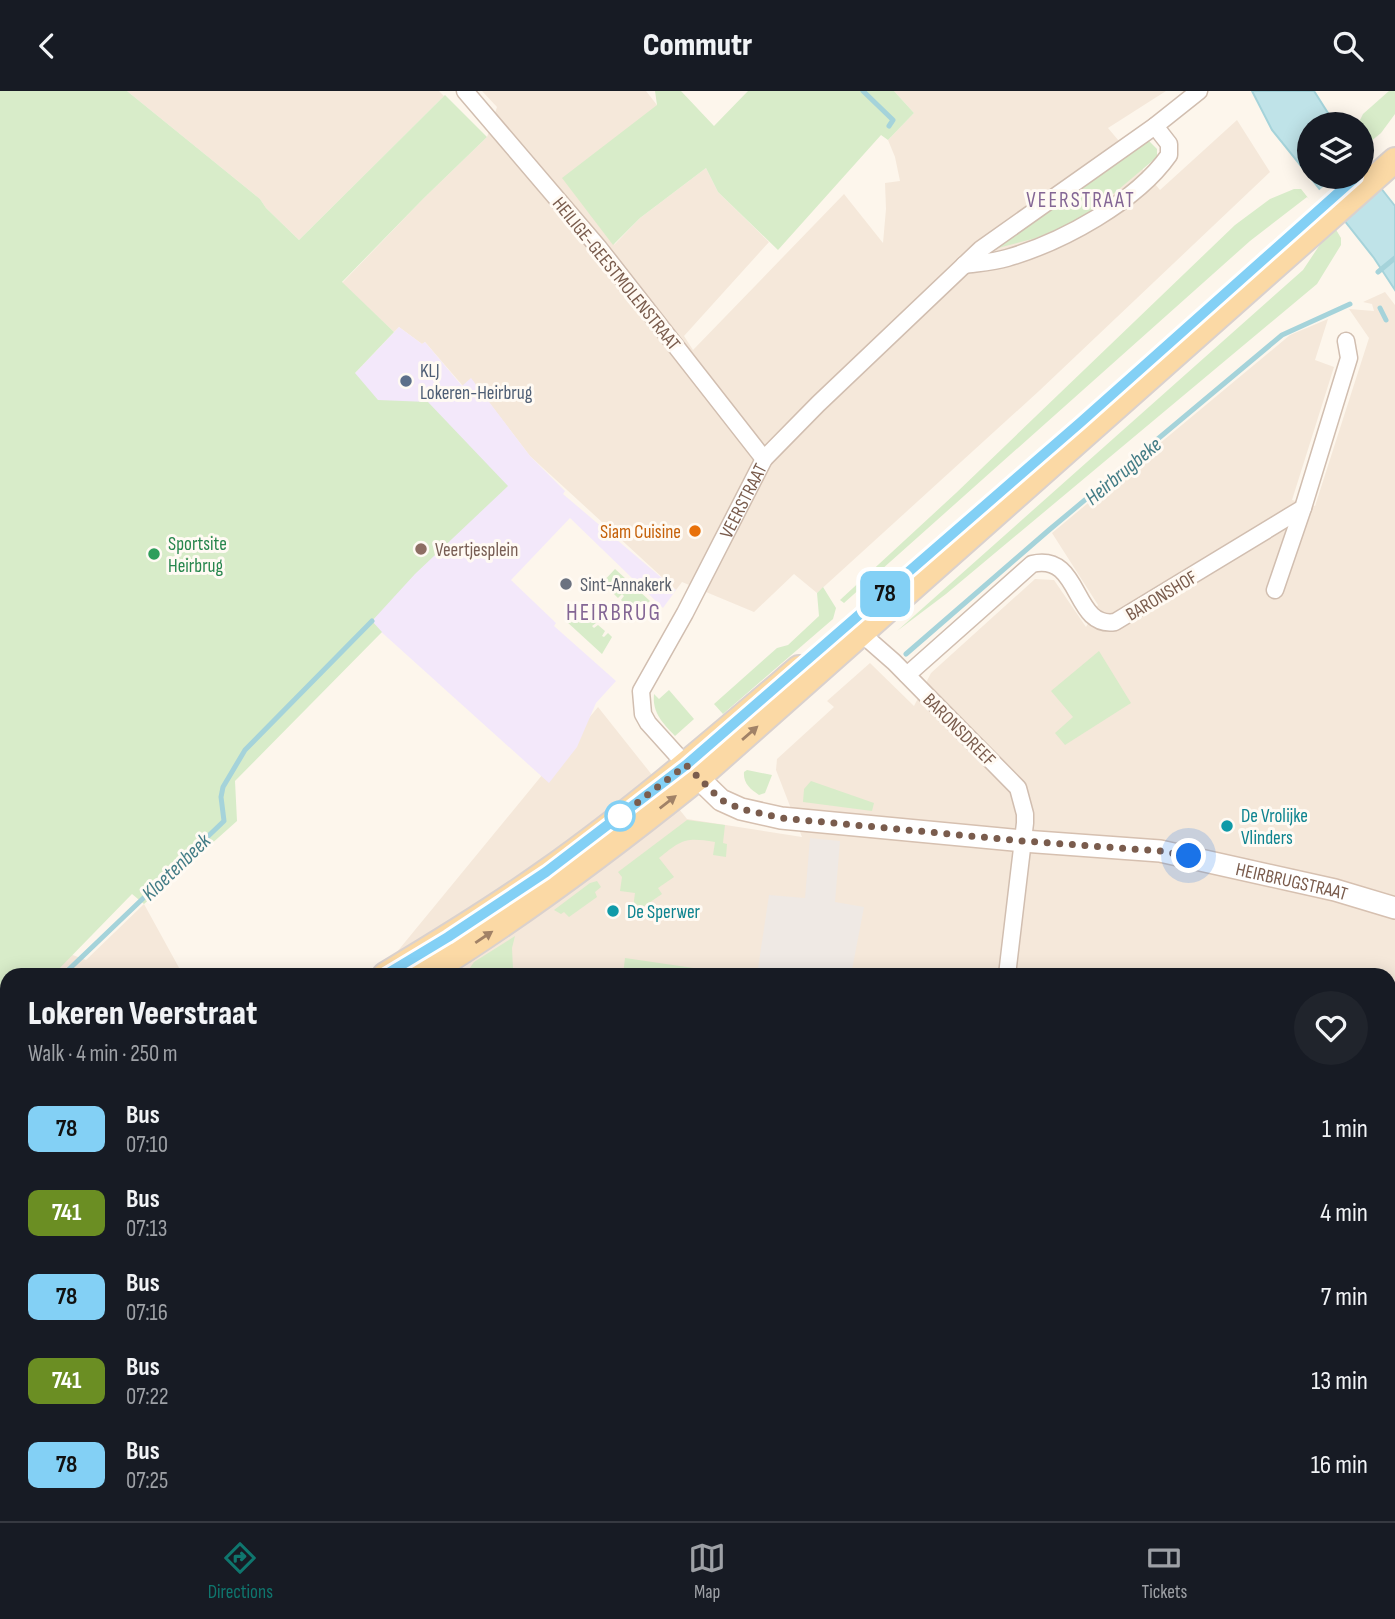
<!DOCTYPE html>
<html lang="en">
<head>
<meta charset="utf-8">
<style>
  body { margin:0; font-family:"Sofia Sans Condensed",sans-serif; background:#20242c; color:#f1f3f6; height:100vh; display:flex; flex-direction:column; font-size:26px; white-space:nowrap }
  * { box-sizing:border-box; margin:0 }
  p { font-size:23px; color:#9ea1a6 }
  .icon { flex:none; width:38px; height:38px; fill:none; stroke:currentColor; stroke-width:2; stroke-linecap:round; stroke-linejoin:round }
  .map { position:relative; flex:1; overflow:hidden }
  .details { position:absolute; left:0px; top:877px; width:1396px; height:555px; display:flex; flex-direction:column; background:#171b24; border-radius:21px 21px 0 0; box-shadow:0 4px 18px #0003 }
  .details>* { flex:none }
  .badge { padding:0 14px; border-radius:10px; font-size:24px; line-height:46px }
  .buttons { position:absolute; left:1297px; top:21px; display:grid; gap:14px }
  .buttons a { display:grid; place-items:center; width:77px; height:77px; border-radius:50%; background:#171b24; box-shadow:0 4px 18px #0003; font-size:35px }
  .you { position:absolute; width:35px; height:35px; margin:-18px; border:5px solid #fff; border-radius:50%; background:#1a73e8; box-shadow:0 0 0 10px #1a73e833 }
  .map>.badge { position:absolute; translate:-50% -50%; box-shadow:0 0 0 4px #fff }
  .round { display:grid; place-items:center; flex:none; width:74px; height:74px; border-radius:37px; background:#20242c }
  .headline { display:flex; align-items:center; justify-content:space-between; height:119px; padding:0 28px }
  h1 { font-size:33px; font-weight:800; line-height:52px }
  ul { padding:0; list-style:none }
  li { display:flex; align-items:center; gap:21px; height:84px; padding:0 28px }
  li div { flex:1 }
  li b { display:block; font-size:26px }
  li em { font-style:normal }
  li .badge { min-width:77px; font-weight:700; text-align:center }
  header { display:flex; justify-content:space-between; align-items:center; height:91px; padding:0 28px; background:#171b24; font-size:32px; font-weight:800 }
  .dock { display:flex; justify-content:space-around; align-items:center; height:98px; border-top:2px solid #363941; background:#171b24; font-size:19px; color:#9ea1a6 }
  .dock a { display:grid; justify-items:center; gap:4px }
  .dock .on { color:#0f766e }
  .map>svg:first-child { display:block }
  .residential { fill:#f5e8da }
  .commercial { fill:#fde8e0 }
  .industrial { fill:#efe9e4 }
  .education { fill:#f3e8fa }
  .green { fill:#d8ecc9 }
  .water { fill:#bfe3e8; stroke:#a5d3da; stroke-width:2 }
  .pier { fill:#fdf6ec }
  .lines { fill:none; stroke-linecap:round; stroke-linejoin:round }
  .stream { stroke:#a5d3da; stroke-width:5 }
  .street-casing { stroke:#d1beb0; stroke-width:19 }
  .secondary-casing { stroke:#d6c0b0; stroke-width:24 }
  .primary-casing { stroke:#dad1cd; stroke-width:28 }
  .street { stroke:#fff; stroke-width:16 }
  .secondary { stroke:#fff; stroke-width:21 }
  .primary { stroke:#fbd9a5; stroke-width:24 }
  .oneway { fill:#a18267 }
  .line-casing { stroke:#fff; stroke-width:16 }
  .line { stroke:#83d0f5; stroke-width:10 }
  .walk { stroke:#7a5c4d; stroke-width:7; stroke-dasharray:0 12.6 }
  .service-dot { fill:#5c6f8a; stroke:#fffaf3; stroke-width:2.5 }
  .food-dot { fill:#e8710a; stroke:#fffaf3; stroke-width:2.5 }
  .education-dot { fill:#8d6e63; stroke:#fffaf3; stroke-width:2.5 }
  .leisure-dot { fill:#2e9e5b; stroke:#fffaf3; stroke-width:2.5 }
  .worship-dot { fill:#6b7280; stroke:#fffaf3; stroke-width:2.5 }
  .stop-dot { fill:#fff; stroke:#83d0f5; stroke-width:3.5 }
  .culture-dot { fill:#0f9aa8; stroke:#fffaf3; stroke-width:2.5 }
  .labels { text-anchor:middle; stroke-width:6; stroke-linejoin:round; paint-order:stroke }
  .street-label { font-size:19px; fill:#7a5c4d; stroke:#fffaf3 }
  .service-label { font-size:19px; fill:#4e5e75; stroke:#fffaf3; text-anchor:start }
  .food-label { font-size:19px; fill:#c56008; stroke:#fffaf3; text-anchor:end }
  .leisure-label { font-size:19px; fill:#27864d; stroke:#fffaf3; text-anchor:start }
  .education-label { font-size:19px; fill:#785e54; stroke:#fffaf3; text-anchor:start }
  .worship-label { font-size:19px; fill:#5b616d; stroke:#fffaf3; text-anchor:start }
  .culture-label { font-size:19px; fill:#0d838f; stroke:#fffaf3; text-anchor:start }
  .neighbourhood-label { font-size:21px; letter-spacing:2px; fill:#846695; stroke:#fffaf3 }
  .water-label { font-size:21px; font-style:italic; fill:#437c86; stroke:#fffaf3 }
  .quarter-label { font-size:23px; letter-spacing:2px; fill:#846695; stroke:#fffaf3 }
</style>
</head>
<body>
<header><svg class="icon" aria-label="back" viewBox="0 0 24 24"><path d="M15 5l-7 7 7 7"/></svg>Commutr<svg class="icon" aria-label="search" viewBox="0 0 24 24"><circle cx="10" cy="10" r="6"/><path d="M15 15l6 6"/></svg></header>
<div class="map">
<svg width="1395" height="1430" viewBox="0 0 1395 1430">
  <rect width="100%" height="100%" fill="#fdf6ec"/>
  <g class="residential">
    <polygon points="127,0 439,0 444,5 299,149 266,117 260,108"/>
    <polygon points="482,0 646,0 657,14 614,154 640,127 706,77 718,101 769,151 684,245 693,259 844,103 883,152 886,118 885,92 900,90 895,66 888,49 914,22 894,0 1166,0 1108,37 1160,99 1237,29 1270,81 1039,300 817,502 794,483 754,521 682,491 676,499 530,365 471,288 463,295 425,251 422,253 399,236 394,241 342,192 424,107 487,46 497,16"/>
    <polygon points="1385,201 1395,214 1395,1430 0,1430 0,837 86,869 144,813 183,884 7,884 7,1424 1390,1424 1390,884 378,884 598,616 687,728 802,746 776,679 777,668 834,616 827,610 870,572 914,615 931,582 1035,488 1054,489 1086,536 1098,514 1052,442 1290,244 1328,228 1315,269 1334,276 1292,409 1315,415 1369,247 1349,218 1374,220 1372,213 1363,211"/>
  </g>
  <polygon class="commercial" points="7,1119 7,1424 53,1425 50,1430 0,1430 0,1121"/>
  <polygon class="industrial" points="810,747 840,750 835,811 864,816 851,884 757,884 769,804 805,807"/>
  <polygon class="education" points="399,236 422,253 425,251 462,295 471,287 530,365 565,400 563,403 676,499 663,517 570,427 511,489 556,532 554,535 616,590 596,612 577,656 549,692 378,538 372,530 355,282"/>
  <g class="green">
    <polygon points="0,0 127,0 260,108 266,117 299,149 445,4 487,46 424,107 342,191 394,241 355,282 378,309 428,311 508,395 415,483 372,530 382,541 235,690 237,730 144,813 132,803 53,884 7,884 7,930 0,937"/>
    <polygon points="655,0 681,0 714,35 748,0 894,0 914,22 888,49 881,44 778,159 718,101 706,77 640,127 613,154 562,87 657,14"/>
    <polygon points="1389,0 1395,0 1395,23 1381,42 1365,55 1362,49 1362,33 1359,31 1363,23"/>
    <polygon points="1148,49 1157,58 1157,66 1086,126 1036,147 991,159"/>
    <polygon points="1294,98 1301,98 1309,108 1307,106 1250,150 844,512 840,509 956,402 1235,134 1270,108"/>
    <polygon points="1335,137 1341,147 1341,154 1317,193 946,503 897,540 1303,179 1321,152"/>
    <polygon points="615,478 650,510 635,522 630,518 633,513 631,512 628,516 621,509 624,505 622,503 618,507 611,500 614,496 613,495 609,498 602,492"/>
    <polygon points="823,496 836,517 833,528 723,623 714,613 777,557 788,554 819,525 817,502"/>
    <polygon points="579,516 586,523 583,527 584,529 588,525 596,532 592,535 594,537 598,534 605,540 602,545 604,546 608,542 612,546 602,563 566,530"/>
    <polygon points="1099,560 1131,612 1065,654 1055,642 1073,626 1051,600"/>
    <path d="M 669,599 L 694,628 L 675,645 C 663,632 652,622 654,603 L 659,608 Z"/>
    <path d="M 747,679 L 772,684 L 765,702 L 759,704 C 750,698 743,692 744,681 Z"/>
    <polygon points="811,690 874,712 872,720 803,711 804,698"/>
    <path d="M 687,729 L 725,734 L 723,752 L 727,753 L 726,766 L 713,764 L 715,751 C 686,746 682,748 659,767 L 674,786 L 658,797 L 662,803 L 640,818 L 633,817 L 635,802 L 620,800 L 622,786 L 618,781 Z"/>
    <polygon points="597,790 601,796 595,801 597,806 569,826 564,821 561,823 554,819 590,792"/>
    <polygon points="515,845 512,857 513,878 520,884 465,884 474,871"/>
    <polygon points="625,867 714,880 713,884 623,884"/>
  </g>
  <g class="water">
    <polygon points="1252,0 1314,0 1335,33 1309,33 1309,85 1272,39"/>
    <polygon points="1362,73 1395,115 1395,199 1374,167 1310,86 1362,86"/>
  </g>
  <polygon class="pier" points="1362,69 1384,94 1341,131 1317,101 1335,86 1362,86"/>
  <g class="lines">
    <g class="stream">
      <polyline points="863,0 893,29 889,35"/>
      <polyline points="1378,181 1395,167"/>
      <polyline points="1380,217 1386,229"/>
      <polyline points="906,563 1049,439 1282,244 1350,213"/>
      <polyline points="63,884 224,730 221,706 223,696 245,659 372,530"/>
      <polyline points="0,943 7,937"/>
      <polyline points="1028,1424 1035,1430"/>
      <polyline points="1119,1424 1126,1430"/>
      <polyline points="671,1430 672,1424"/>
    </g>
    <defs>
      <g id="street">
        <polyline points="465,0 599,157 764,368"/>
        <path d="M 964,174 C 978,172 994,171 1007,167 C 1062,151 1136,111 1169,64 L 1169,53 L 1155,35"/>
        <polyline points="1275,499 1303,417"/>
        <polyline points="862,543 894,571 1018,697 1025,723 1025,732 1007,884"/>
        <path d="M 907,584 L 1032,473 C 1082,461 1072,538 1115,531 L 1303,417 L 1349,267 L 1346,250"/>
        <path id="s1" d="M 686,674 L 648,632 L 643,623 L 641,600 L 685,522 L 764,368 L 818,313 L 981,158 L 1155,35 L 1199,0"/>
        <polyline points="1390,1083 1395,1066"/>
        <polyline points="824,1424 831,1430"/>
        <polyline points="159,1430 163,1424"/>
        <polyline points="360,1430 363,1424"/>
        <polyline points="656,1430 657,1424"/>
        <polyline points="1265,1430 1267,1424"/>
        <polyline points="1374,1430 1385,1424"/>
      </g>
      <g id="secondary">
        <path id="s2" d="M 687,676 L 721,709 L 741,718 L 781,727 L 1023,750 L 1160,760 L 1335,799 L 1395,817"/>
      </g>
      <g id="primary">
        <path d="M 385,884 C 440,851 494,818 546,781 C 635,718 717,647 799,577"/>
        <path d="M 425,884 C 521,825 611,757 698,687 L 1395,69"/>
        <polyline points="0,1080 7,1077"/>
        <polyline points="0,1099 7,1097"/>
        <polyline points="1075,1424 1082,1430"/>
      </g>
    </defs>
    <use href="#street" class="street-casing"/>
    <use href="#secondary" class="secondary-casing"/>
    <use href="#primary" class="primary-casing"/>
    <use href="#street" class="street"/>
    <use href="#secondary" class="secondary"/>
    <use href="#primary" class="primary"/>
  </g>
  <defs><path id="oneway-solid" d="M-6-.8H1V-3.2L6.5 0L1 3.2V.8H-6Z" transform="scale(1.75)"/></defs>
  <g class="oneway">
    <use href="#oneway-solid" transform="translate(750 642) rotate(-41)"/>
    <use href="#oneway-solid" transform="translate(668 711) rotate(-38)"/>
    <use href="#oneway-solid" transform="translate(484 846) rotate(-34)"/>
  </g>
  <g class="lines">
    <defs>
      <polyline id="line" points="385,884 448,846 546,781 686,674 1081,331 1356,86"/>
    </defs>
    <use href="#line" class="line-casing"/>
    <use href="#line" class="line"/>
    <polyline class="walk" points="620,725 614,730 686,674 721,709 741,718 781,727 1023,750 1160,760 1189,765"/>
  </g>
  <circle class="service-dot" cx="406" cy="290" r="7"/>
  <circle class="food-dot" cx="695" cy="440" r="7"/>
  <circle class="education-dot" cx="421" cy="458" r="7"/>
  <circle class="leisure-dot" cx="154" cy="463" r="7"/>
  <circle class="worship-dot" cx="566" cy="493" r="7"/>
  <circle class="stop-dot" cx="620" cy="725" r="14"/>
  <g class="culture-dot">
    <circle cx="1227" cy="735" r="7"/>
    <circle cx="613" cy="820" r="7"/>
  </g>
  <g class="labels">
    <g class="street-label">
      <text transform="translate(617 182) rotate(51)" y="7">HEILIGE-GEESTMOLENSTRAAT</text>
      <text dy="7" stroke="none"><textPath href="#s1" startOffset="306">VEERSTRAAT</textPath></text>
      <text transform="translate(1161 504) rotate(-31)" y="7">BARONSHOF</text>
      <text transform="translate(960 638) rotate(45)" y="7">BARONSDREEF</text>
      <text dy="7" stroke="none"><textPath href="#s2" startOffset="626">HEIRBRUGSTRAAT</textPath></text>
    </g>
    <g class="service-label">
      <text x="420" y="286">KLJ<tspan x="420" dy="22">Lokeren-Heirbrug</tspan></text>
    </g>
    <g class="food-label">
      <text x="681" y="447">Siam Cuisine</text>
    </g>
    <g class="leisure-label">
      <text x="168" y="459">Sportsite<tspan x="168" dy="22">Heirbrug</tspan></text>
    </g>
    <g class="education-label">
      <text x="435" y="465">Veertjesplein</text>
    </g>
    <g class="worship-label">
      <text x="580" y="500">Sint-Annakerk</text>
    </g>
    <g class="culture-label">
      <text x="1241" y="731">De Vrolijke<tspan x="1241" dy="22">Vlinders</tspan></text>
      <text x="627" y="827">De Sperwer</text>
    </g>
    <g class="neighbourhood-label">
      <text x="1081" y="116">VEERSTRAAT</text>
    </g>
    <g class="water-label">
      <text transform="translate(1123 380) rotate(-40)" y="7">Heirbrugbeke</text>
      <text transform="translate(176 776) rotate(-44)" y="7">Kloetenbeek</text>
    </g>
    <g class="quarter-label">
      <text x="614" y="529">HEIRBRUG</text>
    </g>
  </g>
</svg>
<div class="buttons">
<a><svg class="icon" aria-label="layers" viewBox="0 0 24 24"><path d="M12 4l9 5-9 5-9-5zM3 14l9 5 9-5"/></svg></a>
</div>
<div class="you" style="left:1189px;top:765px"></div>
<b class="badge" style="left:885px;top:503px;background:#83d0f5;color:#111">78</b>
<section class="details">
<div class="headline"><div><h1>Lokeren Veerstraat</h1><p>Walk · 4 min · 250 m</p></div><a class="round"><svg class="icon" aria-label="heart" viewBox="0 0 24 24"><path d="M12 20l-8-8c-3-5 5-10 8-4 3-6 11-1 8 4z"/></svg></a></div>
<ul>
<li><span class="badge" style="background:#83d0f5;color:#111">78</span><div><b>Bus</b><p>07:10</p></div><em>1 min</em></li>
<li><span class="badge" style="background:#6b8e23;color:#fff">741</span><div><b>Bus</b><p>07:13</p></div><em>4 min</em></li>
<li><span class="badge" style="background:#83d0f5;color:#111">78</span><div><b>Bus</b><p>07:16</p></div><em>7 min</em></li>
<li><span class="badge" style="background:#6b8e23;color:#fff">741</span><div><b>Bus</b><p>07:22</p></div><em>13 min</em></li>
<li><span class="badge" style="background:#83d0f5;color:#111">78</span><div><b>Bus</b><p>07:25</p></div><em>16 min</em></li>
</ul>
</section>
</div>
<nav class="dock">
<a class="on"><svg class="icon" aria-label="directions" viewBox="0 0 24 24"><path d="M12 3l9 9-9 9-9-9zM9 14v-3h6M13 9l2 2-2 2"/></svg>Directions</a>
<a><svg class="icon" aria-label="map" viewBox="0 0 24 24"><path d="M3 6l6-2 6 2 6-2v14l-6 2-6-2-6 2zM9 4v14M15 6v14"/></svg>Map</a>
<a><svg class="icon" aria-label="tickets" viewBox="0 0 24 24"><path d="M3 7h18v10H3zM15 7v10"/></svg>Tickets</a>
</nav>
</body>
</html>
